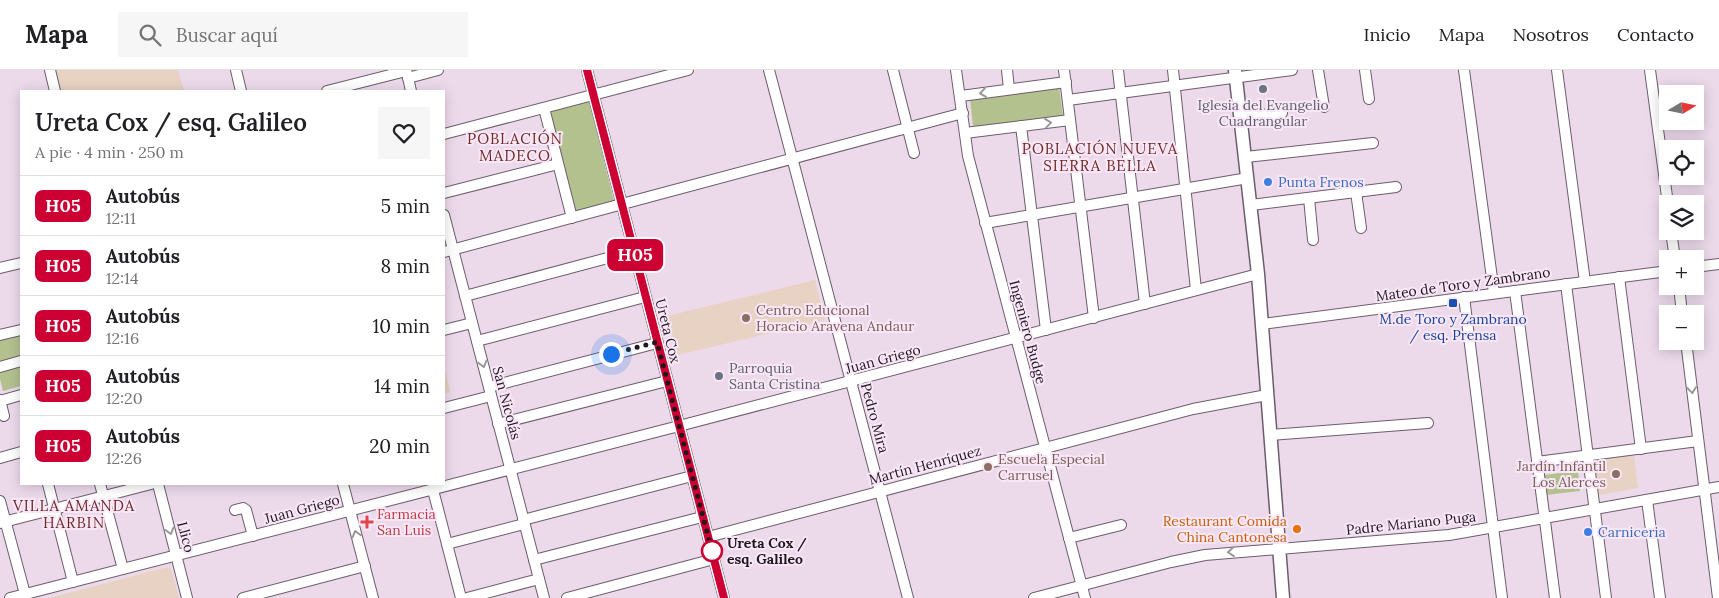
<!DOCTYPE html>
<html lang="es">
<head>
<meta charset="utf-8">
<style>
  body { margin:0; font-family:Lora,serif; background:#f6f6f6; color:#202124; height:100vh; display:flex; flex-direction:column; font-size:19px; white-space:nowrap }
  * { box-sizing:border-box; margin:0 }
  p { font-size:16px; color:#757577 }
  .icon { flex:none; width:28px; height:28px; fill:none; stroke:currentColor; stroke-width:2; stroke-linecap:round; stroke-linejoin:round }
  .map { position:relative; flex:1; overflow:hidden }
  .sheet { position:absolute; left:20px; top:20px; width:425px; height:395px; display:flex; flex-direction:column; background:#fff; border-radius:0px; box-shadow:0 2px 12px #0003 }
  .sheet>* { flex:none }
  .badge { padding:0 10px; border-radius:8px; font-size:18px; line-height:32px }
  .needle { width:32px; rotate:80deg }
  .fabs { position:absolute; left:1659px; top:15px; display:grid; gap:10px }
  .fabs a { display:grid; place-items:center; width:45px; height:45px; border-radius:0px; background:#fff; box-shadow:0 2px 12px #0003; font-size:25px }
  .you { position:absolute; width:25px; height:25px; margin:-12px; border:4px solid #fff; border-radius:50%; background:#1a73e8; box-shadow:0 0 0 8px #1a73e833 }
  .map>.badge { position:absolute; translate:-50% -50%; box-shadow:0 0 0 2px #fff }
  .round { display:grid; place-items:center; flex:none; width:52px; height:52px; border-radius:0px; background:#f6f6f6 }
  .head { display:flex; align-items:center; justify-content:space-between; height:85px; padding:0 15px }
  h1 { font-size:24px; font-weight:600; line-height:38px }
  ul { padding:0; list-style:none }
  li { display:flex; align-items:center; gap:15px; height:60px; padding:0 15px; border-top:1px solid #e0e0e0 }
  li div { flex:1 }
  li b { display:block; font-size:19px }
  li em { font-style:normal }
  li .badge { min-width:55px; font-weight:700; text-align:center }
  header { display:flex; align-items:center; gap:30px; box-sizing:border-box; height:70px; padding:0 25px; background:#fff; border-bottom:1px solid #e0e0e0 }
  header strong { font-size:24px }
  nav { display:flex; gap:28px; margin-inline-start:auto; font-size:18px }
  .search { width:350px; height:45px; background:#f6f6f6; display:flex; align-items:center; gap:12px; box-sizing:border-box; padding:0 18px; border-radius:0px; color:#757577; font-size:19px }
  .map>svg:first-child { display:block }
  .industrial { fill:#e7d2c4 }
  .green { fill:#b3c18f }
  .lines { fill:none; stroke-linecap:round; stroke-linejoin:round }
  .minor-casing { stroke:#6c5d6c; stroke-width:12 }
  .major-casing { stroke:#6c5d6c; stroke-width:15 }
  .minor { stroke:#fff; stroke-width:10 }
  .major { stroke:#fff; stroke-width:12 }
  .oneway { stroke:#9a9799 }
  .line-casing { stroke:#fff; stroke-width:11 }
  .line { stroke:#c03; stroke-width:8 }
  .walk { stroke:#1e171d; stroke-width:5; stroke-dasharray:0 9 }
  .worship-dot { fill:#6b7280; stroke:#f9e7f8; stroke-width:2 }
  .shop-dot { fill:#3f7fe0; stroke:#f9e7f8; stroke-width:2 }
  .transit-dot { fill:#1a4fb4; stroke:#f9e7f8; stroke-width:2 }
  .education-dot { fill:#8d6e63; stroke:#f9e7f8; stroke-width:2 }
  .health-dot { fill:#e0444e; stroke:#f9e7f8; stroke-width:2 }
  .food-dot { fill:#e8710a; stroke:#f9e7f8; stroke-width:2 }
  .stop-dot { fill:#fff; stroke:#c03; stroke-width:2.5 }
  .labels { text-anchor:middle; stroke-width:4; stroke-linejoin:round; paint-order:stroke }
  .worship-label { font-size:14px; fill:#5b616d; stroke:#f9e7f8 }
  .shop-label { font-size:14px; fill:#366cbe; stroke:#f9e7f8; text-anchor:start }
  .street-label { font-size:14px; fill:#1e171d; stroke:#f9e7f8 }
  .education-label { font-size:14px; fill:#785e54; stroke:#f9e7f8; text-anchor:start }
  .transit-label { font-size:14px; fill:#164399; stroke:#f9e7f8 }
  .health-label { font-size:14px; fill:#be3a42; stroke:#f9e7f8; text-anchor:start }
  .food-label { font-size:14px; fill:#c56008; stroke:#f9e7f8; text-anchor:end }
  .stop-label { font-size:14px; font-weight:bold; fill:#1e171d; stroke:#f9e7f8; text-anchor:start }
  .neighbourhood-label { font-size:15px; letter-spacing:1px; fill:#702b25; stroke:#f9e7f8 }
</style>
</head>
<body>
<header>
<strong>Mapa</strong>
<div class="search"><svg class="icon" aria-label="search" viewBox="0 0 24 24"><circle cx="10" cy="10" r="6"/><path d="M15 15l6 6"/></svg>Buscar aquí</div>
<nav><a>Inicio</a><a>Mapa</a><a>Nosotros</a><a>Contacto</a></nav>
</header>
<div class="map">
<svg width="1719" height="528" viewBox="0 0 1719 528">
  <rect width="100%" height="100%" fill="#ecdaeb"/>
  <g class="industrial">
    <polygon points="53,0 178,0 184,21 59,21"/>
    <polygon points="815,210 825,250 678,285 667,246"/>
    <polygon points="444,294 450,322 444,324"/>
    <polygon points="1634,385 1638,418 1599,425 1593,389"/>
    <polygon points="168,497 171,499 179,528 49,528"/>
  </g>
  <g class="green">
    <polygon points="1059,17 1063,46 973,57 970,29"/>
    <polygon points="589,30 614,131 573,143 547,41"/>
    <polygon points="21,256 21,316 3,321 0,309 0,261"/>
    <polygon points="1578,401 1580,421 1546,425 1544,405"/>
  </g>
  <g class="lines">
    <defs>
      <g id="minor">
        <polyline points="50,0 55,21"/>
        <polyline points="236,0 241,21"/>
        <polyline points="587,0 724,528"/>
        <polyline points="769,0 908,528"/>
        <polyline points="893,0 914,83"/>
        <polyline points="956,0 968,86 1085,528"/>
        <polyline points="1007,0 1009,19"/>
        <polyline points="1064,0 1094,248"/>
        <polyline points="1118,0 1145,234"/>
        <polyline points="1173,0 1196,220"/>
        <polyline points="1318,0 1324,37"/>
        <polyline points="1365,0 1369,29"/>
        <polyline points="1464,0 1494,223"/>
        <polyline points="1557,0 1585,212"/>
        <polyline points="1650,0 1668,134"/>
        <polyline points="407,3 411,21"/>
        <polyline points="408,8 438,0"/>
        <polyline points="327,21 406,1"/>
        <polyline points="961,26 1066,12"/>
        <polyline points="1068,30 1292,0"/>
        <polyline points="544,38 572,148"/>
        <polyline points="1241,47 1282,43"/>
        <polyline points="1021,56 1046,260"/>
        <polyline points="965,63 1070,50"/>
        <polyline points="444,64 688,0"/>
        <polyline points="1246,87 1373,73"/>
        <polyline points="1356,122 1361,158"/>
        <polyline points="444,123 558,94"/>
        <polyline points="1309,128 1313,170"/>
        <polyline points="1251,135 1396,117"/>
        <polyline points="444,145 544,528"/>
        <polyline points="985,153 1248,108"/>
        <polyline points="1671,161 1675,189"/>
        <path d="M 444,182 C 617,136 790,88 963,43"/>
        <polyline points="1695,197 1719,194"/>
        <polyline points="0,198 21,193"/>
        <polyline points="1619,207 1641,379"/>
        <polyline points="1566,214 1606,528"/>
        <polyline points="1679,216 1682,244"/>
        <polyline points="1515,221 1555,528"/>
        <polyline points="465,226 634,181"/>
        <polyline points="1464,227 1502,528"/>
        <polyline points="1262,254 1668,201"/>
        <polyline points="444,260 472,253"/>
        <polyline points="0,265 21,260"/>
        <polyline points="477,271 645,227"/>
        <polyline points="1686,271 1718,528"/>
        <polyline points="0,297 21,291"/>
        <polyline points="489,317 657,273"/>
        <polyline points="0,330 4,346"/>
        <polyline points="0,331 21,325"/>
        <polyline points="444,338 491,326"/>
        <polyline points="498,354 667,311"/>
        <polyline points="1270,365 1428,353"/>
        <polyline points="0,388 21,382"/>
        <polyline points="1537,392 1698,371"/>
        <polyline points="48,414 73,512"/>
        <polyline points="100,414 123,499"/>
        <polyline points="158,414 187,528"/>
        <polyline points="343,414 373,528"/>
        <polyline points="433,420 461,528"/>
        <polyline points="1647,430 1660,528"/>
        <polyline points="0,431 25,524"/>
        <polyline points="235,440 243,438 246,440 253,466"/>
        <polyline points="523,450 692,406"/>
        <polyline points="0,453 151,414"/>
        <polyline points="708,467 1193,339 1267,325"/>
        <polyline points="1069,468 1121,455"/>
        <polyline points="447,474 524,454"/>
        <polyline points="534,490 702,447"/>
        <polyline points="10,528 679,356 1258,204"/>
        <polyline points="243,528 365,496"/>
        <polyline points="467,528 539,509"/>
        <polyline points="567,528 714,489"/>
        <polyline points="1034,528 1171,492 1205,485 1449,465 1719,417"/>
      </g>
      <polyline id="major" points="1235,0 1258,204 1283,528"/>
    </defs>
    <use href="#minor" class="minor-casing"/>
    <use href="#major" class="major-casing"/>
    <use href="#minor" class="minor"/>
    <use href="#major" class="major"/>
  </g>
  <defs><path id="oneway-chevron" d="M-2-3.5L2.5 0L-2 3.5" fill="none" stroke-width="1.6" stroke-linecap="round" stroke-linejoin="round" transform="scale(1.25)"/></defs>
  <g class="oneway">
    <use href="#oneway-chevron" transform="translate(983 23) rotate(172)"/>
    <use href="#oneway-chevron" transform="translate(1048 53) rotate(-7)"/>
    <use href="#oneway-chevron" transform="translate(483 294) rotate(75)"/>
    <use href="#oneway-chevron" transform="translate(1692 320) rotate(83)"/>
    <use href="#oneway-chevron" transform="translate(170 461) rotate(75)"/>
    <use href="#oneway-chevron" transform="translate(356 464) rotate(-105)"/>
    <use href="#oneway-chevron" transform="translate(1231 482) rotate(175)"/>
  </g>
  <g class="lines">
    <defs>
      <polyline id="line" points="587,0 724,528"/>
    </defs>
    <use href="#line" class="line-casing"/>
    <use href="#line" class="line"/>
    <polyline class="walk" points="611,284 657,272 712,481"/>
  </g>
  <g class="worship-dot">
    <circle cx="1263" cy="19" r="5"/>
    <circle cx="719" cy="306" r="5"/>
  </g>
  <g class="shop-dot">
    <circle cx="1268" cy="112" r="5"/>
    <circle cx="1588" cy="462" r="5"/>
  </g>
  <rect class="transit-dot" x="1448" y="228" width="10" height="10" rx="2.5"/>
  <g class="education-dot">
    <circle cx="746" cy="248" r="5"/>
    <circle cx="988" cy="397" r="5"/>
    <circle cx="1616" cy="404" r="5"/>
  </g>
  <path class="health-dot" d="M364.5 444.5h5v5h5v5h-5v5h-5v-5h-5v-5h5z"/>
  <circle class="food-dot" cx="1297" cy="459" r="5"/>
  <circle class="stop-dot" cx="712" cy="481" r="10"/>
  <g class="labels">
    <g class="worship-label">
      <text x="1263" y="40">Iglesia del Evangelio<tspan x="1263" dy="16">Cuadrangular</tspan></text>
      <text x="729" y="303" text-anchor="start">Parroquia<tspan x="729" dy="16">Santa Cristina</tspan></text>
    </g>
    <g class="shop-label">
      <text x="1278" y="117">Punta Frenos</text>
      <text x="1598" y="467">Carniceria</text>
    </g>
    <g class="street-label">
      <text transform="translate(1463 214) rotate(-8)" y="5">Mateo de Toro y Zambrano</text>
      <text transform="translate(668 261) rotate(76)" y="5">Ureta Cox</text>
      <text transform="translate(1028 262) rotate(75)" y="5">Ingeniero Budge</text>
      <text transform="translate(883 289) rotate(-15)" y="5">Juan Griego</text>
      <text transform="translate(507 333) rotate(75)" y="5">San Nicolás</text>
      <text transform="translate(875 348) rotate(75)" y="5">Pedro Mira</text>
      <text transform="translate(925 395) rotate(-15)" y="5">Martín Henríquez</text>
      <text transform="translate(302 439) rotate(-15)" y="5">Juan Griego</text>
      <text transform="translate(1411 453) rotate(-6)" y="5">Padre Mariano Puga</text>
      <text transform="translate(186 467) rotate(75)" y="5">Llico</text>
    </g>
    <g class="education-label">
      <text x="756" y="245">Centro Educional<tspan x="756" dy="16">Horacio Aravena Andaur</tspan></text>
      <text x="998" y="394">Escuela Especial<tspan x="998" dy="16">Carrusel</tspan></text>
      <text x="1606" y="401" text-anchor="end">Jardín Infantil<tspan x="1606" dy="16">Los Alerces</tspan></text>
    </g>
    <g class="transit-label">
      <text x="1453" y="254">M.de Toro y Zambrano<tspan x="1453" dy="16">/ esq. Prensa</tspan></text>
    </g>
    <g class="health-label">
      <text x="377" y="449">Farmacia<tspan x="377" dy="16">San Luis</tspan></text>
    </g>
    <g class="food-label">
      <text x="1287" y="456">Restaurant Comida<tspan x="1287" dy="16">China Cantonesa</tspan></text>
    </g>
    <g class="stop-label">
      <text x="727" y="478">Ureta Cox /<tspan x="727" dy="16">esq. Galileo</tspan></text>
    </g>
    <g class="neighbourhood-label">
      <text x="515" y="74">POBLACIÓN<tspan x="515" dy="17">MADECO</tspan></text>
      <text x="1100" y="84">POBLACIÓN NUEVA<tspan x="1100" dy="17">SIERRA BELLA</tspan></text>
      <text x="74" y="441">VILLA AMANDA<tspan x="74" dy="17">HARBIN</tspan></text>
    </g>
  </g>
</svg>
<div class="fabs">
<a><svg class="needle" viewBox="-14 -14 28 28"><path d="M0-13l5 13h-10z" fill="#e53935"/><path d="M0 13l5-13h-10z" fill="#757577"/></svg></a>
<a><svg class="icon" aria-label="locate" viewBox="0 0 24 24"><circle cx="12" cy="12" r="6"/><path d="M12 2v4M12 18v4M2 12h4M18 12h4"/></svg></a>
<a><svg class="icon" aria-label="layers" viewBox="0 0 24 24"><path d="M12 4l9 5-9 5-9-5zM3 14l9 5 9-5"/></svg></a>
<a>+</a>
<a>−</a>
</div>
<div class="you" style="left:611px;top:284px"></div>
<b class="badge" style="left:635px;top:185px;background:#c03;color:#fff">H05</b>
<section class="sheet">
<div class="head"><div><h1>Ureta Cox / esq. Galileo</h1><p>A pie · 4 min · 250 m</p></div><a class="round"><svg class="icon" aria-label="heart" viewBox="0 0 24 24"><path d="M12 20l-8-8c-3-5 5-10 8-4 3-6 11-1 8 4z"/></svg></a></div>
<ul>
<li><span class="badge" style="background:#c03;color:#fff">H05</span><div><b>Autobús</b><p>12:11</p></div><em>5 min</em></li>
<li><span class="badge" style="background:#c03;color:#fff">H05</span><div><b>Autobús</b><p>12:14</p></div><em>8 min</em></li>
<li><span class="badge" style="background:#c03;color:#fff">H05</span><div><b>Autobús</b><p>12:16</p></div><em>10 min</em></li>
<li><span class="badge" style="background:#c03;color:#fff">H05</span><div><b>Autobús</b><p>12:20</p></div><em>14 min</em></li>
<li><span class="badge" style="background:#c03;color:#fff">H05</span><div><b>Autobús</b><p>12:26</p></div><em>20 min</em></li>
</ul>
</section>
</div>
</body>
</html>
